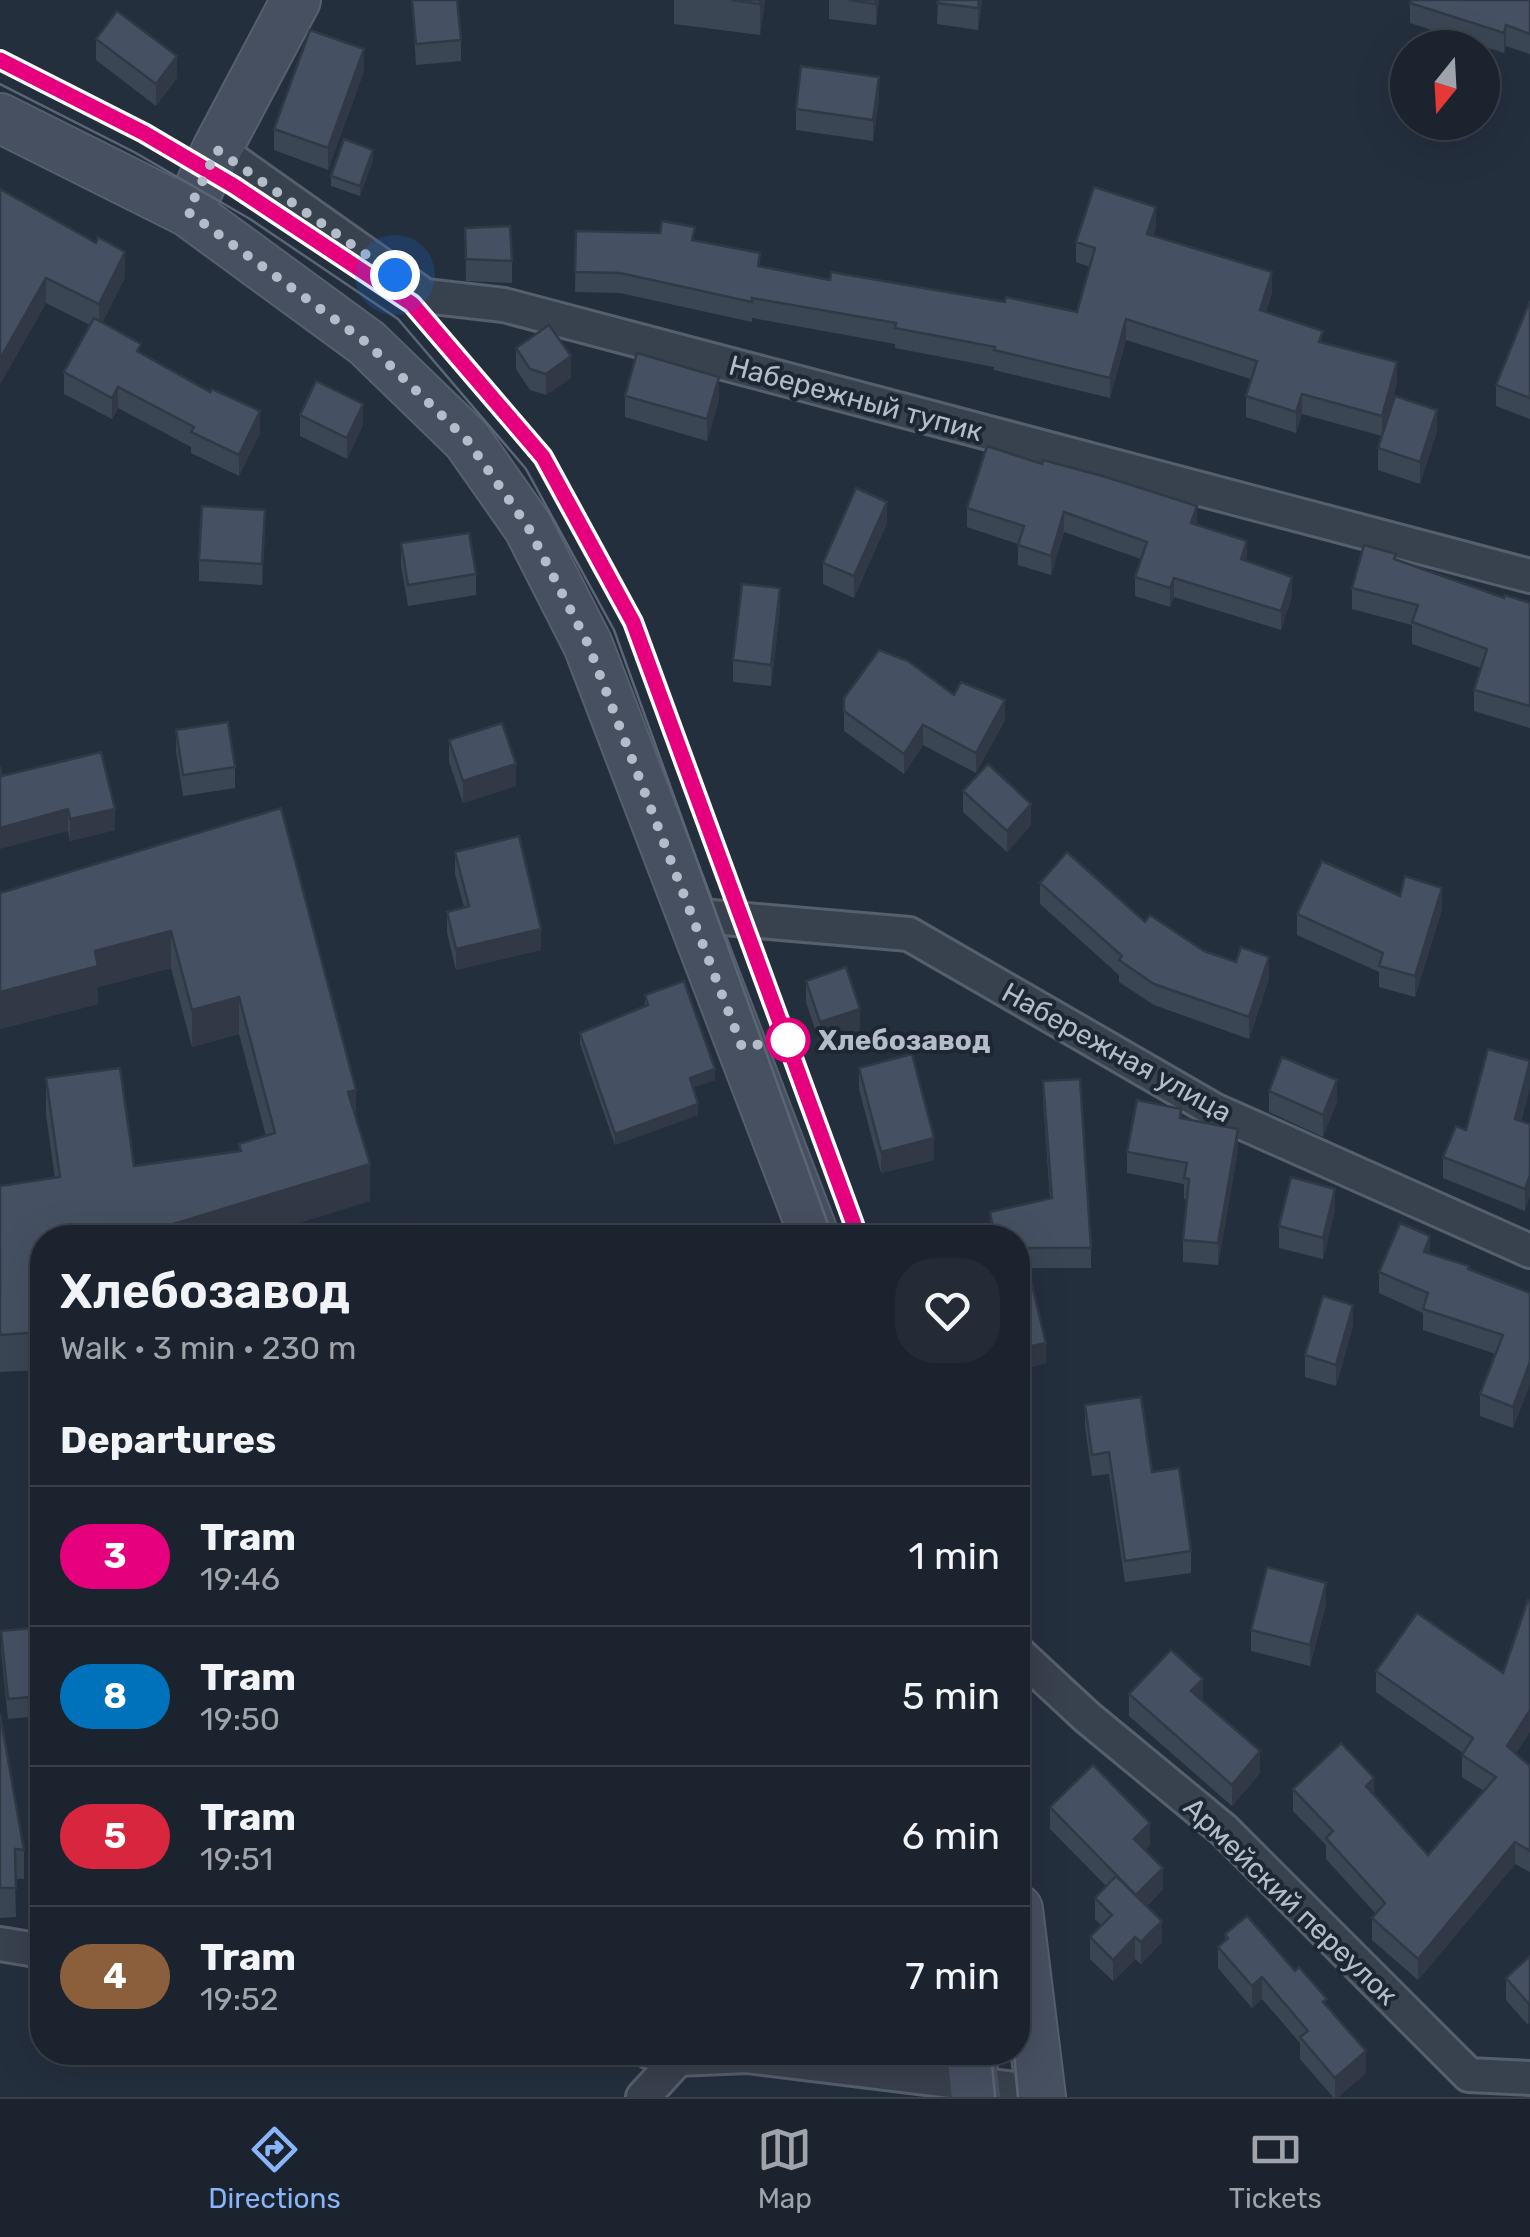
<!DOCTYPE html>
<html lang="en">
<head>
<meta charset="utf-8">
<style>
  body { margin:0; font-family:Rubik,sans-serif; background:#242b36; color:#f1f3f6; height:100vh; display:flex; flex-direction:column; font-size:38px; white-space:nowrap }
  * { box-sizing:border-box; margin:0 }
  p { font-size:32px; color:#a0a4aa }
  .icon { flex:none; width:55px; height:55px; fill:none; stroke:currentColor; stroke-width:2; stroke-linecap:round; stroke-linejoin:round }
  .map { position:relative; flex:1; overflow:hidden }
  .panel { position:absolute; left:30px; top:1225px; width:1000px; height:840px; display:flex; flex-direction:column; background:#1b232e; border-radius:40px; box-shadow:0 10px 40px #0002,0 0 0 2px #39404a }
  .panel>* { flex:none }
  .badge { padding:0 20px; border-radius:32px; font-size:35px; line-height:65px }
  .needle { width:65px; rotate:198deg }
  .buttons { position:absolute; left:1390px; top:30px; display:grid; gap:20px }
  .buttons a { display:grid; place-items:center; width:110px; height:110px; border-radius:50%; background:#1b232e; box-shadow:0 10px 40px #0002,0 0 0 2px #39404a; font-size:50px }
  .you { position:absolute; width:50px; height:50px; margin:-25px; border:8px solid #fff; border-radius:50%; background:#1a73e8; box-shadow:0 0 0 15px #1a73e833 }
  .map>.badge { position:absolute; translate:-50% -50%; box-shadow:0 0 0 5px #fff }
  h2 { padding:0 30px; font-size:38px; line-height:90px }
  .round { display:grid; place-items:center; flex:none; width:105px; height:105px; border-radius:40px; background:#242b36 }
  .head { display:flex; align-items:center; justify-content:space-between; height:170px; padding:0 30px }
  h1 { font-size:48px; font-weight:600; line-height:75px }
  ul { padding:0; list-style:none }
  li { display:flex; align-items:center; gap:30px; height:140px; padding:0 30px; border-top:2px solid #39404a }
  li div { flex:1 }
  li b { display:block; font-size:38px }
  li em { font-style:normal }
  li .badge { min-width:110px; font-weight:700; text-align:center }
  .tabs { display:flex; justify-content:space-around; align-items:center; height:140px; border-top:2px solid #39404a; background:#1b232e; font-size:28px; color:#a0a4aa }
  .tabs a { display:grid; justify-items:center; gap:5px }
  .tabs .selected { color:#8ab4f8 }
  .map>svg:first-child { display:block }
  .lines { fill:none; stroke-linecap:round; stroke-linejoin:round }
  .street-casing { stroke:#565f6c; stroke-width:38 }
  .secondary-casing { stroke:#565f6c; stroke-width:52 }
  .street { stroke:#38414e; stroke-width:32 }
  .secondary { stroke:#465061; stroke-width:48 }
  .tram { stroke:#5a6575; stroke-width:2.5 }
  .wall { fill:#3b4654 }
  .shaded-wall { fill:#303945 }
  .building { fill:#455162; stroke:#303945; stroke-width:2.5 }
  .line-casing { stroke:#fff; stroke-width:22 }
  .line { stroke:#e6007e; stroke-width:15 }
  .walk { stroke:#b4bcc9; stroke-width:10; stroke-dasharray:0 18 }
  .stop-dot { fill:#fff; stroke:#e6007e; stroke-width:5 }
  .labels { text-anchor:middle; stroke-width:8; stroke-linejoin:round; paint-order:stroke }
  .street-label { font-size:28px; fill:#b4bcc9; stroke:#1d2633 }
  .stop-label { font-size:28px; font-weight:bold; fill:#b4bcc9; stroke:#1d2633; text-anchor:start }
</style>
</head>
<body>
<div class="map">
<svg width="1530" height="2097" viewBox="0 0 1530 2097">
  <rect width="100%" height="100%" fill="#242f3e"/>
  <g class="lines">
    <defs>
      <g id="street">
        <polyline points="217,149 425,296 504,305 1530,576"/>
        <polyline points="689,915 909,934 1214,1110 1530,1251"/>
        <polyline points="1018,1653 1087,1717 1224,1830 1469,2075 1530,2078"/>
        <polyline points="0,1944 42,1951"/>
        <polyline points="650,2052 678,2059 747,2056 1040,2092"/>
        <polyline points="643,2097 678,2059"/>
      </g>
      <g id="secondary">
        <polyline points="0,118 188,212 367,343 467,440 528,527 588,645 815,1238"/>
        <polyline points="188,212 217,149 296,0"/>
        <polyline points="1018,1909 1041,2097"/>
        <polyline points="971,2052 976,2097"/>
      </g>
    </defs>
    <use href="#street" class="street-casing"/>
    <use href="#secondary" class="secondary-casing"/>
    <use href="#street" class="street"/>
    <use href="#secondary" class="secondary"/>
    <g class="tram">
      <polyline points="0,60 144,133 261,202 412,304 543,457 633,622 859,1238"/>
      <polyline points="0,84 134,152 250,219 398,319 526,469 614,630 833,1238"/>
      <polyline points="991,2052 995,2097"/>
      <polyline points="1014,2052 1018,2097"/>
    </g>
  </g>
  <g class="wall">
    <polygon points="412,0 461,40 461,61 416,65"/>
    <polygon points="674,0 765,0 760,35 674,24"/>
    <polygon points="829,0 879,0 876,25 829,19"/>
    <polygon points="938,0 982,0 978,30 937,24"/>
    <polygon points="1530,0 1530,54 1506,46 1504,53 1410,23 1410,3"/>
    <polygon points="96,39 177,78 156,106 96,60"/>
    <polygon points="364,71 328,170 274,150 274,129"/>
    <polygon points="879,99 873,141 796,130 796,109"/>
    <polygon points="373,160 360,196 331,186 331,176"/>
    <polygon points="0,189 125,277 102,323 141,353 260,433 239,476 191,453 191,447 118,408 112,419 64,394 64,372 90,325 46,303 0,384"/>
    <polygon points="465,228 512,261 512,283 466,281"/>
    <polygon points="1156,228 1153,236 1272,293 1266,312 1397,382 1385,427 1437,431 1420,484 1378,470 1378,448 1382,436 1302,414 1296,433 1246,417 1246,396 1251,379 1126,340 1110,398 994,370 994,367 895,348 895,344 752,318 752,322 620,293 575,292 576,231 660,233 695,241 760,266 830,280 1077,312 1090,267 1076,262 1076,242"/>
    <polygon points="1530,301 1530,419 1496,406 1496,385"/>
    <polygon points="516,348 571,378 546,395 530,390 516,369"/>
    <polygon points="625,396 719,399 707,441 625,417"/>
    <polygon points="300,415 363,425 347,459 300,436"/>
    <polygon points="987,446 1197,525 1292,596 1281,630 1174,597 1170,607 1135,596 1135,577 1141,559 1064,532 1051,575 1018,565 1018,544 967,527 967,508"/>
    <polygon points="887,523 854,598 823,584 823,563"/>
    <polygon points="265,531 262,585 199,581 199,560"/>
    <polygon points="401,543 476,574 476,595 408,606 401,565"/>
    <polygon points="1396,560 1504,598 1530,603 1530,728 1474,711 1474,690 1481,668 1412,644 1412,625 1352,609 1352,588"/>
    <polygon points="780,610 771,686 733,682 733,660"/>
    <polygon points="954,695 1005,720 976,773 923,745 904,774 844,731 844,698"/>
    <polygon points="176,730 235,767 235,788 183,796 176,751"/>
    <polygon points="449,740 516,786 463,803 449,762"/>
    <polygon points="2,776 115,830 70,841 68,831"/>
    <polygon points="963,791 1031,825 1007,852 963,812"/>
    <polygon points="281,808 356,1117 370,1201 272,1231 401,1238 42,1238 42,1370 0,1372 0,1186 55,1178 46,1115 46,1078 134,1166 239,1151 239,1144 266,1136 239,1034 192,1047 171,968 98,987 98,1004 0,1029"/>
    <polygon points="455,852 541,950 456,970 447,933 447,912 464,907 455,874"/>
    <polygon points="1040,883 1145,922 1204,951 1269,979 1249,1039 1154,1005 1119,982 1119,975 1040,904"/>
    <polygon points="1442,909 1415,997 1379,987 1379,972 1297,935 1297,914"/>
    <polygon points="806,981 860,1030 820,1044 806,1002"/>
    <polygon points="645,995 715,1080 693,1087 698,1115 615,1145 580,1044 580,1033 645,1006"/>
    <polygon points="1530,1061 1530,1087 1521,1121 1530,1124 1525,1211 1443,1178 1443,1157"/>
    <polygon points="859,1068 934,1160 881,1173 859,1089"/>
    <polygon points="1043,1081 1091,1248 1091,1268 1028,1268 1046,1363 1018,1370 1018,1238 990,1229 990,1212 1050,1198 1043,1101"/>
    <polygon points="1269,1091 1337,1101 1323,1137 1269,1112"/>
    <polygon points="1181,1119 1238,1150 1218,1265 1183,1262 1183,1240 1187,1200 1184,1199 1184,1184 1127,1173 1127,1152"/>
    <polygon points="1335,1210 1323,1259 1279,1248 1279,1226"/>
    <polygon points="1430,1254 1530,1293 1530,1384 1513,1428 1480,1416 1480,1394 1496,1354 1423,1330 1423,1313 1379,1293 1379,1272"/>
    <polygon points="1353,1326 1336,1386 1305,1377 1305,1355"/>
    <polygon points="1085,1405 1152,1472 1191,1551 1191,1573 1125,1582 1109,1474 1092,1476 1085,1426"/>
    <polygon points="1018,1468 1030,1501 1030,1522 1018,1524"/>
    <polygon points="1326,1604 1310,1666 1251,1651 1251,1630"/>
    <polygon points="42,1627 42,1716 8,1719 1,1651 1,1631"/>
    <polygon points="1376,1671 1516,1754 1530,1766 1530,1872 1515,1864 1418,1980 1372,1940 1372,1918 1376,1914 1326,1859 1326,1845 1293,1811 1293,1789 1374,1796 1428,1855 1484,1791 1462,1777 1462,1755 1463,1753 1376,1692"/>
    <polygon points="1129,1694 1203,1700 1260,1773 1232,1806 1129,1716"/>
    <polygon points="0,1714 24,1850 24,1879 15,1879 16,1917 0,1918"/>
    <polygon points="1050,1807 1150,1845 1145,1850 1163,1889 1147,1906 1162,1942 1141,1964 1135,1959 1113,1981 1090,1959 1090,1937 1101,1925 1095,1919 1095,1898 1106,1886 1050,1829"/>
    <polygon points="1225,1934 1295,1971 1327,2006 1366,2073 1338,2097 1333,2097 1300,2059 1300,2043 1262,1999 1252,2008 1218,1968 1218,1947 1225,1940"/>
    <polygon points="1530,1956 1528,2025 1506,2000 1506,1978"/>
  </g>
  <g class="shaded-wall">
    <polygon points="760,0 765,0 760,35"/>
    <polygon points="876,0 879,0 876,25"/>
    <polygon points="979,0 982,0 978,30 978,8"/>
    <polygon points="1506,25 1506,46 1504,53 1504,33"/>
    <polygon points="364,49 364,71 328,170 328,148"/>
    <polygon points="177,56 177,78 156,106 156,84"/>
    <polygon points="879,77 879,99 873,141 873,120"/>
    <polygon points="373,150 373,160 360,196 360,186"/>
    <polygon points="1156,207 1156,228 1147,254 1147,234"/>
    <polygon points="125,252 125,277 99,329 99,304"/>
    <polygon points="1272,272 1272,293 1260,331 1260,310"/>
    <polygon points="46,278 46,303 0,384 0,359"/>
    <polygon points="1126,319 1126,340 1110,398 1110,378"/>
    <polygon points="571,356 571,378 546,395 546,374"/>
    <polygon points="1397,362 1397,382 1382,436 1382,416"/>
    <polygon points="719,377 719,399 707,441 707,419"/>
    <polygon points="118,387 118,408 112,419 112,398"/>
    <polygon points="1302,394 1302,414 1296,433 1296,412"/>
    <polygon points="363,404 363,425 347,459 347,438"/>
    <polygon points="1437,410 1437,431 1420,484 1420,462"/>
    <polygon points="260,411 260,433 239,476 239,455"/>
    <polygon points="887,502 887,523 854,598 854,576"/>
    <polygon points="1197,506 1197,526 1191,523"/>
    <polygon points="265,510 265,531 262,585 262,564"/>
    <polygon points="1064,512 1064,532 1051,575 1051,556"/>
    <polygon points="1247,541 1247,560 1241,578 1241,559"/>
    <polygon points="1292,577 1292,596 1281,630 1281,611"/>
    <polygon points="1174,578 1174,597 1170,607 1170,588"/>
    <polygon points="780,588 780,610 771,686 771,665"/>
    <polygon points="1005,700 1005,720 976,773 976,753"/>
    <polygon points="923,725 923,745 904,774 904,754"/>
    <polygon points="516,764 516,786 463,803 463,781"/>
    <polygon points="1031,804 1031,825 1007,852 1007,831"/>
    <polygon points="68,809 68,831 0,849 0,828"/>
    <polygon points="115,809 115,830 70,841 70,819"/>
    <polygon points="1442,888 1442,909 1415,997 1415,976"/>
    <polygon points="541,929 541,950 456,970 456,949"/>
    <polygon points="171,931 171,968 98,987 98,1004 0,1029 0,992 95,951"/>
    <polygon points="1269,957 1269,979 1249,1039 1249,1017"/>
    <polygon points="239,997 239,1034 192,1047 192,1010"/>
    <polygon points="860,1009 860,1030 820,1044 820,1022"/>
    <polygon points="1530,1066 1530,1087 1515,1140 1515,1119"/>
    <polygon points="715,1069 715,1080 690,1088 690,1078"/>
    <polygon points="1337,1080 1337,1101 1323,1137 1323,1115"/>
    <polygon points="356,1090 356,1128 348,1092"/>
    <polygon points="698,1104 698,1115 615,1145 615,1134"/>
    <polygon points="1238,1129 1238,1150 1218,1265 1218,1243"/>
    <polygon points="934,1138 934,1160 881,1173 881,1152"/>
    <polygon points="370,1164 370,1201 251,1238 163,1238 163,1227"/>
    <polygon points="1530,1175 1530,1196 1525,1211 1525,1189"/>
    <polygon points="1335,1189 1335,1210 1323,1259 1323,1238"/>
    <polygon points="1430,1236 1430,1257 1424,1252"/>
    <polygon points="1353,1305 1353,1326 1336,1386 1336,1365"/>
    <polygon points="1046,1343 1046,1363 1018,1370 1018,1349"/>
    <polygon points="1530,1362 1530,1384 1513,1428 1513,1407"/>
    <polygon points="1326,1583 1326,1604 1310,1666 1310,1645"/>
    <polygon points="1203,1679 1203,1700 1191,1713 1191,1691"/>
    <polygon points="1530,1710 1530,1732 1507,1768 1507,1746"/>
    <polygon points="1260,1751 1260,1773 1232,1806 1232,1785"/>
    <polygon points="1374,1778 1374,1799 1366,1786"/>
    <polygon points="1150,1823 1150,1845 1134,1861 1134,1839"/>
    <polygon points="1515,1842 1515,1864 1418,1980 1418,1959"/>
    <polygon points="1163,1868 1163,1889 1136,1916 1136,1895"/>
    <polygon points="1162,1921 1162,1942 1141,1964 1141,1942"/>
    <polygon points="1135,1937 1135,1959 1113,1981 1113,1960"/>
    <polygon points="1262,1977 1262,1999 1252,2008 1252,1986"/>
    <polygon points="1530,2002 1530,2023 1528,2025 1528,2003"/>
    <polygon points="1366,2051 1366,2073 1338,2097 1335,2097 1335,2078"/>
  </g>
  <g class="building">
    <polygon points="412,0 457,0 461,40 416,44"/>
    <polygon points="731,0 760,0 760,4"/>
    <polygon points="849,0 876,0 876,4"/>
    <polygon points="938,0 979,0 978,8 937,3"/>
    <polygon points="1411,0 1530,0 1530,34 1506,25 1504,33 1410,3"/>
    <polygon points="117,11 177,56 156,84 96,39"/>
    <polygon points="310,30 364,49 328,148 274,129"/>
    <polygon points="801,66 879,77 873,120 796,109"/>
    <polygon points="344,139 373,150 360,186 331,176"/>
    <polygon points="1094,187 1156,207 1147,234 1272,272 1260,310 1323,331 1319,342 1397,362 1382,416 1302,394 1296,412 1246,396 1257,361 1126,319 1110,378 994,350 995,347 895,328 896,323 752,298 752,302 620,273 575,272 576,231 660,233 662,221 695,227 692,240 760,253 758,266 830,280 831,272 1005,302 1006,297 1077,312 1095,248 1076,242"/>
    <polygon points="0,189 96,243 98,237 125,252 99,304 46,278 0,359"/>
    <polygon points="510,226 512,261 466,259 465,228"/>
    <polygon points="1530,301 1530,398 1496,385"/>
    <polygon points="94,318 141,344 137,351 210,392 212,389 260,411 239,455 191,432 194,427 118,387 112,398 64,372"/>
    <polygon points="549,325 571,356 546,374 530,369 516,348"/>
    <polygon points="637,353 719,377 707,419 625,396"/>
    <polygon points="316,381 363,404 347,438 300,415"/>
    <polygon points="1395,396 1437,410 1420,462 1378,448"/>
    <polygon points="987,446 1042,464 1043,460 1106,477 1197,506 1191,523 1247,541 1241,559 1292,577 1281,611 1174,578 1170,588 1135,577 1147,542 1064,512 1051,556 1018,545 1024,526 967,508"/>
    <polygon points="856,488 887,502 854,576 823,563"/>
    <polygon points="202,506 265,510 262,564 199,560"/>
    <polygon points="469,533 476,574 408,585 401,543"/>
    <polygon points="1364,545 1396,554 1394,559 1504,598 1505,595 1530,603 1530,706 1474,690 1487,649 1412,622 1418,605 1352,588"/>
    <polygon points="742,584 780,588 771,665 733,660"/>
    <polygon points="879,650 908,661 954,695 961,682 1005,700 976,753 923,725 904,754 844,711 844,698"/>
    <polygon points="228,722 235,767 183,775 176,730"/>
    <polygon points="502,723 516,764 463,781 449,740"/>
    <polygon points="101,752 115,809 70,819 68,809 0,828 0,767 2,776"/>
    <polygon points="988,764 1031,804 1007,831 963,791"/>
    <polygon points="281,808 356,1090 348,1092 370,1164 163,1227 165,1238 42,1238 42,1332 0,1335 0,1186 60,1177 46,1078 120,1068 134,1166 241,1151 239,1144 275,1133 239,997 192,1010 171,931 95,951 98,966 0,992 0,893"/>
    <polygon points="519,836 541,929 456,949 447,912 469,906 455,852"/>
    <polygon points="1067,852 1145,922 1150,915 1204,951 1236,962 1241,947 1269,957 1249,1017 1154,984 1119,960 1122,956 1040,883"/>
    <polygon points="1322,861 1400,896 1405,876 1442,888 1415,976 1379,966 1383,953 1297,914"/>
    <polygon points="846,967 860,1009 820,1022 806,981"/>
    <polygon points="684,981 715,1069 690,1078 698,1104 615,1134 580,1033 648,1005 645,995"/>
    <polygon points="1488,1049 1530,1061 1515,1119 1530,1124 1530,1175 1525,1189 1443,1157 1456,1126 1466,1130"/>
    <polygon points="912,1054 934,1138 881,1152 859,1068"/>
    <polygon points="1282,1057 1337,1080 1323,1115 1269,1091"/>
    <polygon points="1080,1079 1091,1248 1023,1248 1046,1343 1018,1349 1018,1238 951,1238 993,1228 990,1212 1052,1198 1043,1081"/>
    <polygon points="1137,1100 1181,1109 1180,1118 1238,1129 1218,1243 1183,1240 1189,1179 1184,1178 1187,1163 1127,1152"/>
    <polygon points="1291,1177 1335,1189 1323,1238 1279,1226"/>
    <polygon points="1400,1223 1430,1236 1424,1252 1469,1266 1468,1269 1530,1293 1530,1362 1513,1407 1480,1394 1503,1335 1423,1309 1428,1293 1379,1272"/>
    <polygon points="400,1224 401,1238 169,1238"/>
    <polygon points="1323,1296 1353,1305 1336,1365 1305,1355"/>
    <polygon points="1141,1397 1152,1472 1179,1468 1191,1551 1125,1561 1109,1452 1092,1455 1085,1405"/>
    <polygon points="1026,1467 1030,1501 1018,1503 1018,1468"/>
    <polygon points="1267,1567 1326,1583 1310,1645 1251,1630"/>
    <polygon points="1528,1600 1530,1601 1530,1710 1507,1746 1530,1766 1530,1851 1515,1842 1418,1959 1372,1918 1385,1903 1326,1838 1333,1831 1293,1789 1341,1743 1374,1778 1366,1786 1428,1855 1496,1777 1462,1755 1473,1738 1376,1671 1417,1613 1503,1673"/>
    <polygon points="42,1627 42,1696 8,1699 1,1631"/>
    <polygon points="1171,1650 1203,1679 1191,1691 1260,1751 1232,1785 1129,1694"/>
    <polygon points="0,1714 24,1850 15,1849 16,1888 0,1888"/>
    <polygon points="1093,1765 1150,1823 1134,1839 1163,1868 1136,1895 1050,1807"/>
    <polygon points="1116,1876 1162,1921 1141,1942 1135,1937 1113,1960 1090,1937 1112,1915 1095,1898"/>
    <polygon points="1247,1916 1295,1971 1299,1967 1327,1999 1323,2002 1366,2051 1335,2078 1300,2037 1308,2031 1262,1977 1252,1986 1218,1947 1228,1938 1225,1934"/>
    <polygon points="1530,1956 1530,2002 1528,2003 1506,1978"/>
  </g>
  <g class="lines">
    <defs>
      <polyline id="line" points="0,60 144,133 234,186 412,304 543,457 633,622 859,1238"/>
    </defs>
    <use href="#line" class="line-casing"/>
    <use href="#line" class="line"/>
    <polyline class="walk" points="395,275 217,150 188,212 367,343 467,440 528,527 588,644 742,1047 788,1040"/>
  </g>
  <circle class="stop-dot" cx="788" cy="1040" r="20"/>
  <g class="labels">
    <g class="street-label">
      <text transform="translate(856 398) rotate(15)" y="10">Набережный тупик</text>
      <text transform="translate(1117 1052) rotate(29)" y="10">Набережная улица</text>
      <text transform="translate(1291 1901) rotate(44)" y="10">Армейский переулок</text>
    </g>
    <g class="stop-label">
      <text x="818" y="1050">Хлебозавод</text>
    </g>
  </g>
</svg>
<div class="buttons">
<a><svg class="needle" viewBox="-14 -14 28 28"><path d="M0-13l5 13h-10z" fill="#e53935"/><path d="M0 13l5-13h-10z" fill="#a0a4aa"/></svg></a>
</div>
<div class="you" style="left:395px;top:275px"></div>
<section class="panel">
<div class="head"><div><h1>Хлебозавод</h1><p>Walk · 3 min · 230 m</p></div><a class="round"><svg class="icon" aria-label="heart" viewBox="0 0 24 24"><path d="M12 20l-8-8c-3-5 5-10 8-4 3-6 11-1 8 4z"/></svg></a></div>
<h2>Departures</h2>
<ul>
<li><span class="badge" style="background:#e6007e;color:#fff">3</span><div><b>Tram</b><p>19:46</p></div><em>1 min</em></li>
<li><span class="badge" style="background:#0072bc;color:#fff">8</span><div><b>Tram</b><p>19:50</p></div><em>5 min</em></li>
<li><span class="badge" style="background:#d7263d;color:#fff">5</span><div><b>Tram</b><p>19:51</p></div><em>6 min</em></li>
<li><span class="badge" style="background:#8b5e3c;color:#fff">4</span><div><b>Tram</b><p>19:52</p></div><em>7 min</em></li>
</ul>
</section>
</div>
<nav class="tabs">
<a class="selected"><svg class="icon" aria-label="directions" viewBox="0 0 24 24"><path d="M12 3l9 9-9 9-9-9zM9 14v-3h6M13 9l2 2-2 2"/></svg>Directions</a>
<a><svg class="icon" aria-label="map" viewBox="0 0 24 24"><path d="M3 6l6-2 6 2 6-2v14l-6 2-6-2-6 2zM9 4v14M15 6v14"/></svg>Map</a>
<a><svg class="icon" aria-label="tickets" viewBox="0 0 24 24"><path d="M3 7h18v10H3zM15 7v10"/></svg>Tickets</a>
</nav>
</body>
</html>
